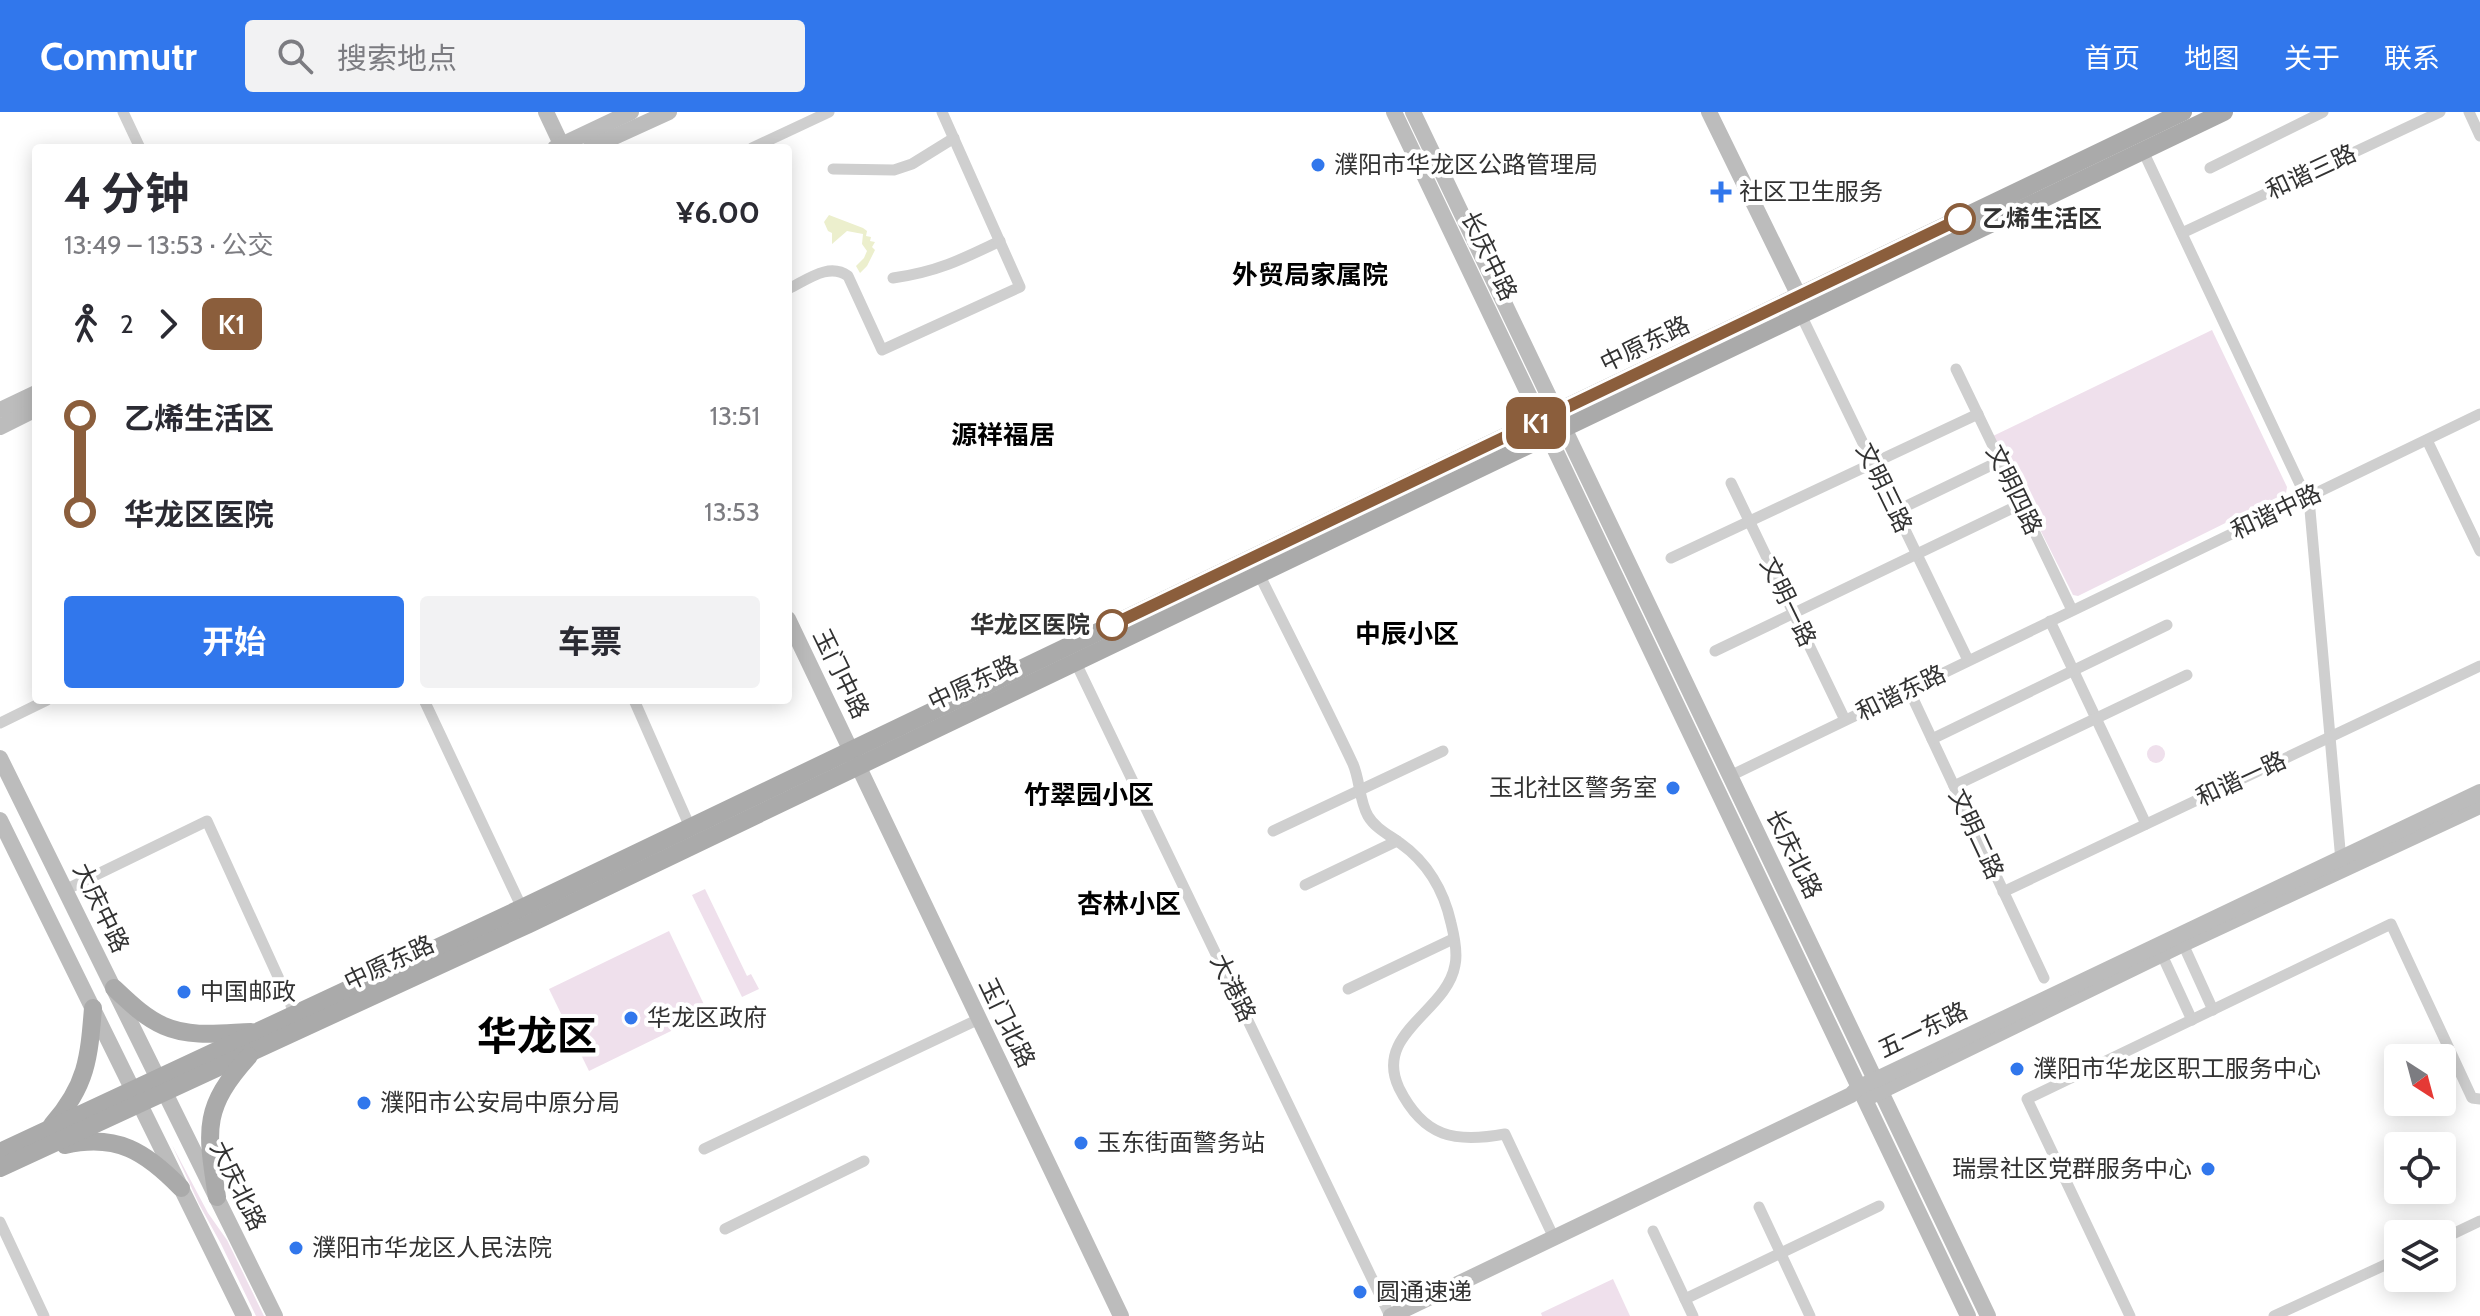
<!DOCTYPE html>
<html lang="zh">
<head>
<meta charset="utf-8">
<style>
  body { margin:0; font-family:Cabin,"Noto Sans SC",sans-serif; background:#f2f2f3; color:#2b2b33; height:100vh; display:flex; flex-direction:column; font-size:30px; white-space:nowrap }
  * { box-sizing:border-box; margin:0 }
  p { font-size:26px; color:#7c7c81 }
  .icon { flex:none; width:44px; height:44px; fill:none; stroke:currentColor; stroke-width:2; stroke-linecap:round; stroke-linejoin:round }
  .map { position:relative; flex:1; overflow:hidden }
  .panel { position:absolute; left:32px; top:32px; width:760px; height:560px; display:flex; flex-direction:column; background:#fff; border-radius:8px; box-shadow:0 4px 20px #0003 }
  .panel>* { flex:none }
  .badge { padding:0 16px; border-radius:12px; font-size:28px; line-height:52px }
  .needle { width:52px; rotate:144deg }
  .fabs { position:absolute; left:2384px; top:932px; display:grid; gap:16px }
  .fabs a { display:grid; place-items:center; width:72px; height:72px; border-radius:8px; background:#fff; box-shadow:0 4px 20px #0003; font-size:40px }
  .map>.badge { position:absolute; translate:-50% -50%; box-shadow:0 0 0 4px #fff }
  .legs { display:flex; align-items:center; gap:12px; height:88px; padding:0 32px; font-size:26px }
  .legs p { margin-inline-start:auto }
  .overview { display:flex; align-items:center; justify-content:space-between; height:136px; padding:0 32px }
  h1 { font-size:44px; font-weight:700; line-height:60px }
  .button { display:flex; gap:16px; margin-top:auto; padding:16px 32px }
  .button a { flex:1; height:92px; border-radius:8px; background:#3177ec; color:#fff; font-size:32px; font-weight:700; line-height:92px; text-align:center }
  .button a+a { background:#f2f2f3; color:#2b2b33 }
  ul { padding:0 32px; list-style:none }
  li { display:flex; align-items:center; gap:28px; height:96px; font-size:30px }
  li i { display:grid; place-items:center; width:12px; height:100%; margin:0 10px; background:currentColor }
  li i::after { content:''; width:20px; height:20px; margin:-10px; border:6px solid; border-radius:50%; background:#fff }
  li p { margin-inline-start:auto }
  li:first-child i { background:linear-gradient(#0000 50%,currentColor 0) }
  li:last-child i { background:linear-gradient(currentColor 50%,#0000 0) }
  header { display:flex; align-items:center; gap:48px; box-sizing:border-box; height:112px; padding:0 40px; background:#3177ec; color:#fff }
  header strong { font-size:38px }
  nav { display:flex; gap:44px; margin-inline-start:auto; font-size:28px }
  .search { width:560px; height:72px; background:#f2f2f3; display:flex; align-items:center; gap:20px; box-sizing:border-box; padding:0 28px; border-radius:8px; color:#7c7c81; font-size:30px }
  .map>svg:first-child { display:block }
  .green { fill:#efe0ec }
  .water { fill:#ecefcd }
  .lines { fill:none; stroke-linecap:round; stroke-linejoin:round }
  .street { stroke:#cfcfcf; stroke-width:11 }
  .secondary { stroke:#bcbcbc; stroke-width:16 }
  .primary { stroke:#aaa; stroke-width:18 }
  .line-1-casing { stroke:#fff; stroke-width:18 }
  .line-1 { stroke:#8b5e3c; stroke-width:12 }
  .poi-dot { fill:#3177ec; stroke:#fff; stroke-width:3 }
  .stop-1-dot { fill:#fff; stroke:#8b5e3c; stroke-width:4 }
  .labels { text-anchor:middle; stroke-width:8; stroke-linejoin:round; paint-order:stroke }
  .poi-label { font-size:24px; fill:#323232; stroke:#fff; text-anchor:start }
  .street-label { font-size:24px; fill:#323232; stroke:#fff }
  .stop-label { font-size:24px; font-weight:bold; fill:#323232; stroke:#fff; text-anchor:start }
  .neighbourhood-label { font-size:26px; font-weight:bold; fill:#000; stroke:#fff }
  .town-label { font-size:40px; font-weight:bold; fill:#000; stroke:#fff }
</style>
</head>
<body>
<header>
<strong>Commutr</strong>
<div class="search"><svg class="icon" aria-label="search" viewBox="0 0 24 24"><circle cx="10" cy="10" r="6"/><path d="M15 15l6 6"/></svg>搜索地点</div>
<nav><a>首页</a><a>地图</a><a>关于</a><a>联系</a></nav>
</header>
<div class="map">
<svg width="2480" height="1204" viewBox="0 0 2480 1204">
  <rect width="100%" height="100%" fill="#fff"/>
  <g class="green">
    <polygon points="2212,218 2287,375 2286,381 2078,484 2073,483 1993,324"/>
    <circle cx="2156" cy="642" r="9"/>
    <polygon points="705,777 747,864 751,862 759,877 742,885 692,783"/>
    <polygon points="669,819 708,901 589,959 549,877"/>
    <polygon points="172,1033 208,1101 227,1128 264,1204 256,1204 221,1132 199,1092"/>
    <polygon points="1613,1167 1630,1204 1542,1204 1541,1201"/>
  </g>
  <polygon class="water" points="829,103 863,116 867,119 866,124 871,125 870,129 875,130 872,135 875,138 867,154 860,161 856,154 864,146 867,139 862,132 863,122 847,119 832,132 832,121 828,119 824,110"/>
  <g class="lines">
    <g class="street">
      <polyline points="123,0 140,36"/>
      <polyline points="2469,0 2480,24"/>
      <polyline points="752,36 829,0"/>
      <polyline points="2143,39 2306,385 2310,398 2341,749"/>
      <polyline points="2210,56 2323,0"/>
      <polyline points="833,57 894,58 912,52 954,26"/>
      <polyline points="2182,121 2440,0"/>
      <path d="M 893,166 C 936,160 961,148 1000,129"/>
      <path d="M 788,177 C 807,168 829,150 848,164 L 882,238 L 1020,175 L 942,0"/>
      <polyline points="1801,203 1968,548"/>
      <polyline points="1956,257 2072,498"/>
      <polyline points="2427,328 2480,439"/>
      <polyline points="1731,371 1845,608"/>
      <polyline points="1896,399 2000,349"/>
      <polyline points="1671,446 1978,302"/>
      <path d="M 1259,462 C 1290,525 1323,588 1353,652 C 1360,668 1359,688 1368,704 C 1375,716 1389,723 1400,731 C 1427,750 1444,779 1451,811 C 1454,823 1458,840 1455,853 C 1447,900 1373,921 1399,976 C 1424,1026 1455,1031 1505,1022 L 1554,1126"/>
      <polyline points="2050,509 2146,712"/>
      <polyline points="1715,539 2021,392"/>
      <polyline points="1075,549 1390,1204"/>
      <polyline points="1909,578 2044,866"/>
      <polyline points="424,588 522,796"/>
      <polyline points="634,588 690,715"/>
      <polyline points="0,611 47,588"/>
      <polyline points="1932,627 2167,513"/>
      <polyline points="1730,664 2480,302"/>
      <polyline points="1954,674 2187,563"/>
      <polyline points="1273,719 1443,639"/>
      <polyline points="1305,773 1397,729"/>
      <polyline points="65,778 207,709 295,902"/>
      <polyline points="2003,780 2480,554"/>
      <polyline points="2183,832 2213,898"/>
      <polyline points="2162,843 2192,908"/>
      <polyline points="1348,877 1453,827"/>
      <polyline points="704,1037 979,907"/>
      <polyline points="1759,1095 1810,1204"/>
      <polyline points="0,1110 44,1204"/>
      <polyline points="725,1117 864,1049"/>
      <polyline points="1653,1119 1693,1204"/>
      <polyline points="2442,1127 2480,1109"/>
      <polyline points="1685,1187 1879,1094"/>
      <polyline points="2130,1204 2027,987 2391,812 2472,986 2480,987"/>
      <polyline points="2274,1204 2398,1147"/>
    </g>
    <g class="secondary">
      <polyline points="546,0 563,36"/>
      <polyline points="1394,0 1968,1204"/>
      <polyline points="1413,0 1988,1204"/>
      <polyline points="1709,0 1799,184"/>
      <polyline points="555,36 631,0"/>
      <polyline points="590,36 669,0"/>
      <polyline points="0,298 36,281"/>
      <polyline points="0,315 36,297"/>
      <polyline points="788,507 1121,1204"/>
      <polyline points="0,646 275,1204"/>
      <polyline points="0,708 244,1204"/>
      <polyline points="1871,984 2183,832 2480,694"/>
      <polyline points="1391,1204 1851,983 1859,975 1875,968 2480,680"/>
    </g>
    <g class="primary">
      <path d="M 114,876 C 129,890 145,906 164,914 C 191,926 223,921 251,920"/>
      <path d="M 52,1013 C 87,973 89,946 93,896"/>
      <path d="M 65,1033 C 117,1021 146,1040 181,1076"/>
      <polyline points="0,1040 522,796 2183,0"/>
      <polyline points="0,1056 529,812 2224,0"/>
      <path d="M 217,1085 C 207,1019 201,997 249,944"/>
    </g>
  </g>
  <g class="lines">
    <defs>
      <polyline id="line-1" points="1112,513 1960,107"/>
    </defs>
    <use href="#line-1" class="line-1-casing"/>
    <use href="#line-1" class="line-1"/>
  </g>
  <g class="poi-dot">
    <circle cx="1318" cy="53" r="8"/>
    <path d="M1717 68h8v8h8v8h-8v8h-8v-8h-8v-8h8z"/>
    <circle cx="1673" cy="676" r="8"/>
    <circle cx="184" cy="880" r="8"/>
    <circle cx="631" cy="906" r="8"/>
    <circle cx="2017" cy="957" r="8"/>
    <circle cx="364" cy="991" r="8"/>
    <circle cx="1081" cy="1031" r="8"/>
    <circle cx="2208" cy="1057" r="8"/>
    <circle cx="296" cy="1136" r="8"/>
    <circle cx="1360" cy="1180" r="8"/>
  </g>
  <g class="stop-1-dot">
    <circle cx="1960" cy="107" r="14"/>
    <circle cx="1112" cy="513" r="14"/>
  </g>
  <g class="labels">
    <g class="poi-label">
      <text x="1334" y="61">濮阳市华龙区公路管理局</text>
      <text x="1739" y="88">社区卫生服务</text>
      <text x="1657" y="684" text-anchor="end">玉北社区警务室</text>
      <text x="200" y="888">中国邮政</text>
      <text x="647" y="914">华龙区政府</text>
      <text x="2033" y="965">濮阳市华龙区职工服务中心</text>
      <text x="380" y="999">濮阳市公安局中原分局</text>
      <text x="1097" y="1039">玉东街面警务站</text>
      <text x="2192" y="1065" text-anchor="end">瑞景社区党群服务中心</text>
      <text x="312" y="1144">濮阳市华龙区人民法院</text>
      <text x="1376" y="1188">圆通速递</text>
    </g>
    <g class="street-label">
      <text transform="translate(2311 60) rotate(-25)" y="8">和谐三路</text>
      <text transform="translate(1489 144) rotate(64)" y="8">长庆中路</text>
      <text transform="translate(1645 232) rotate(-26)" y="8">中原东路</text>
      <text transform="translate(1884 376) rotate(64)" y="8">文明三路</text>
      <text transform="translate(2014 378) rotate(64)" y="8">文明四路</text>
      <text transform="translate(2276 400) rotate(-25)" y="8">和谐中路</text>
      <text transform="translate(1788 490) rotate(64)" y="8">文明一路</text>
      <text transform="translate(841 562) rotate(64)" y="8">玉门中路</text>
      <text transform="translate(973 571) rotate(-25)" y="8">中原东路</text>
      <text transform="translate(1901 581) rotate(-26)" y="8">和谐东路</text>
      <text transform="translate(2241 667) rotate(-25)" y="8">和谐一路</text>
      <text transform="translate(1976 722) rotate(65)" y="8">文明二路</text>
      <text transform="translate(1794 742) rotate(64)" y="8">长庆北路</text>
      <text transform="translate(101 796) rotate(64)" y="8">大庆中路</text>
      <text transform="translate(389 851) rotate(-25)" y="8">中原东路</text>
      <text transform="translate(1233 876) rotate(64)" y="8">大港路</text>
      <text transform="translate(1007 911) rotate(64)" y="8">玉门北路</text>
      <text transform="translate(1923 918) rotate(-26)" y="8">五一东路</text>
      <text transform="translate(238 1074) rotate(64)" y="8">大庆北路</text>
    </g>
    <g class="stop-label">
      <text x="1982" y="115">乙烯生活区</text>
      <text x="1090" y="521" text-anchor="end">华龙区医院</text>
    </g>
    <g class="neighbourhood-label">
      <text x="1310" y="172">外贸局家属院</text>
      <text x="1003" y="332">源祥福居</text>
      <text x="1407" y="531">中辰小区</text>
      <text x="1089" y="692">竹翠园小区</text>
      <text x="1129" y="801">杏林小区</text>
    </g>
    <g class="town-label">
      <text x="537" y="938">华龙区</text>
    </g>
  </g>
</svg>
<div class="fabs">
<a><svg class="needle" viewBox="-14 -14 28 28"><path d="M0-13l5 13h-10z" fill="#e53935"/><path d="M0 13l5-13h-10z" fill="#7c7c81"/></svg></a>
<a><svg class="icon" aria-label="locate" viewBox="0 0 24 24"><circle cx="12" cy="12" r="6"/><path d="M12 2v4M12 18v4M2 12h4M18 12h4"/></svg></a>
<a><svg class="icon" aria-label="layers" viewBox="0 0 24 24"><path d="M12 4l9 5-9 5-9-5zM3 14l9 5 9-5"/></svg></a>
</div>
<b class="badge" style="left:1536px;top:311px;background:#8b5e3c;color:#fff">K1</b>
<section class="panel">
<div class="overview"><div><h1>4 分钟</h1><p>13:49 – 13:53 · 公交</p></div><b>¥6.00</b></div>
<div class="legs"><svg class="icon" aria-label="walk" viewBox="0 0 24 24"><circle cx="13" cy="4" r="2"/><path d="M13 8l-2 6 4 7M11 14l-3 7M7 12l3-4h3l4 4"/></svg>2<svg class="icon" aria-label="forward" viewBox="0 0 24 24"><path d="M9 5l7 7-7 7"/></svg><b class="badge" style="background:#8b5e3c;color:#fff">K1</b></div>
<ul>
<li><i style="color:#8b5e3c"></i><b>乙烯生活区</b><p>13:51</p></li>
<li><i style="color:#8b5e3c"></i><b>华龙区医院</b><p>13:53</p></li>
</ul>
<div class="button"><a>开始</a><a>车票</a></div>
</section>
</div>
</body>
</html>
